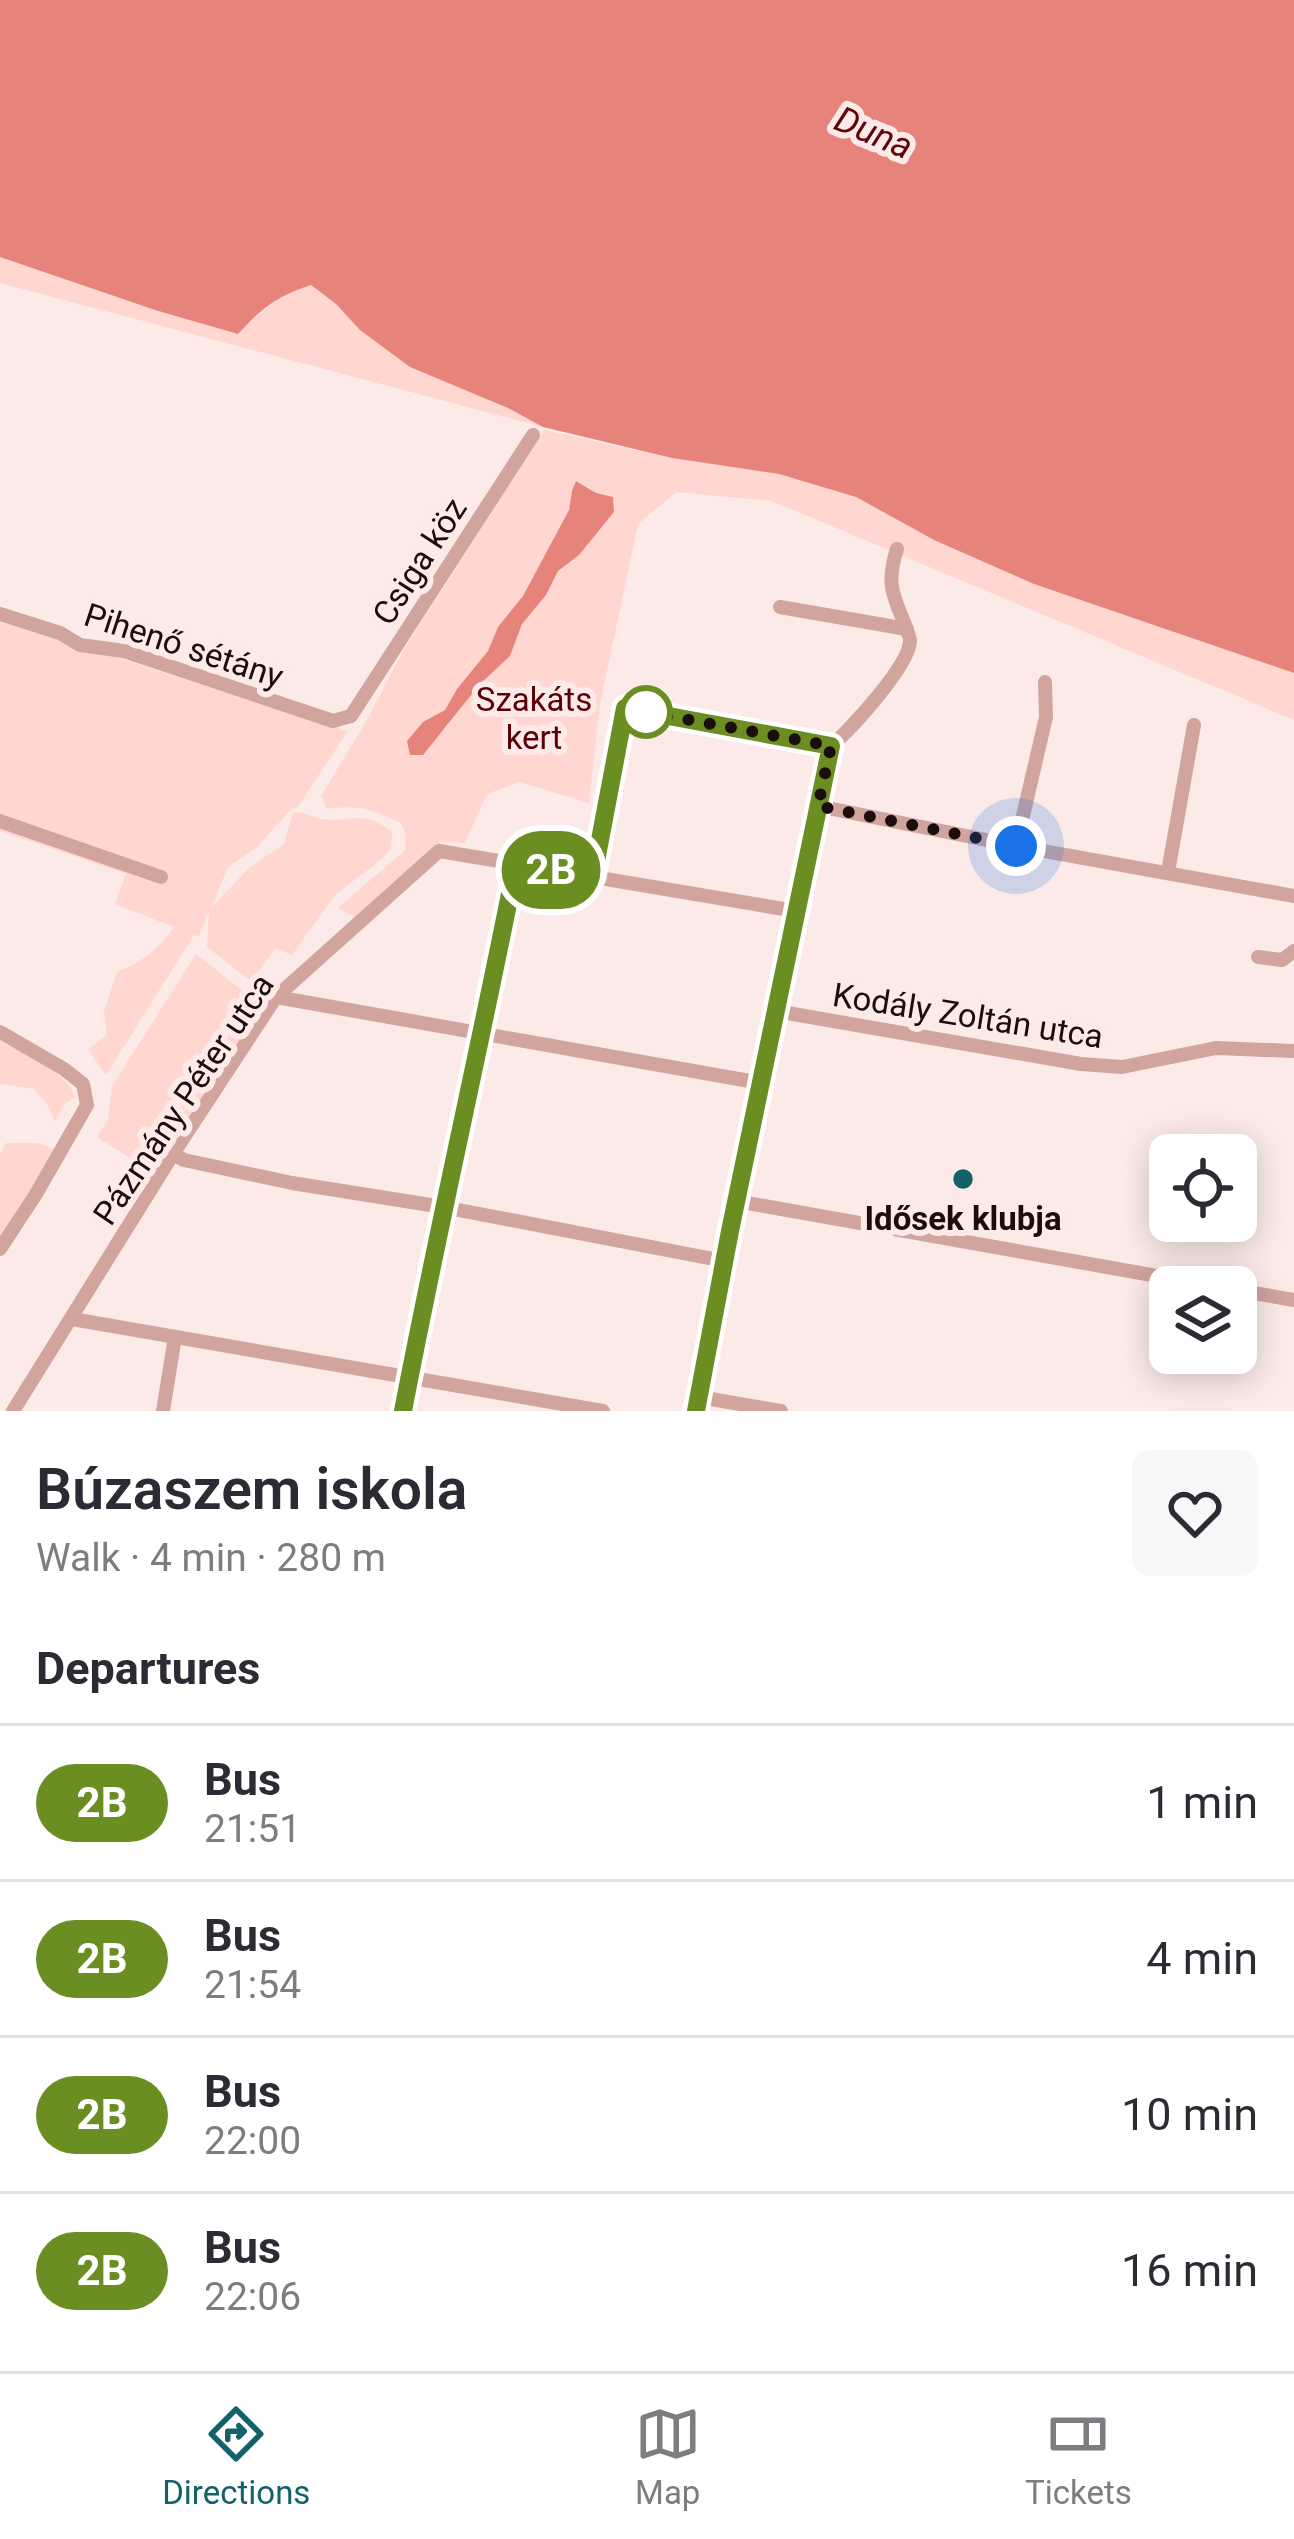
<!DOCTYPE html>
<html lang="en">
<head>
<meta charset="utf-8">
<style>
  body { margin:0; font-family:Roboto,sans-serif; background:#f7f7f7; color:#2b2b33; height:100vh; display:flex; flex-direction:column; font-size:45px; white-space:nowrap }
  * { box-sizing:border-box; margin:0 }
  p { font-size:39px; color:#7c7c81 }
  .icon { flex:none; width:66px; height:66px; fill:none; stroke:currentColor; stroke-width:2; stroke-linecap:round; stroke-linejoin:round }
  .map { position:relative; height:1411px; overflow:hidden }
  .details { display:flex; flex-direction:column; background:#fff; flex:1 }
  .details>* { flex:none }
  .badge { padding:0 24px; border-radius:39px; font-size:42px; line-height:78px }
  .controls { position:absolute; left:1149px; top:1134px; display:grid; gap:24px }
  .controls a { display:grid; place-items:center; width:108px; height:108px; border-radius:18px; background:#fff; box-shadow:0 6px 30px #0003; font-size:60px }
  .you { position:absolute; width:60px; height:60px; margin:-30px; border:9px solid #fff; border-radius:50%; background:#1a73e8; box-shadow:0 0 0 18px #1a73e833 }
  .map>.badge { position:absolute; translate:-50% -50%; box-shadow:0 0 0 6px #fff }
  h2 { padding:0 36px; font-size:45px; line-height:108px }
  .round { display:grid; place-items:center; flex:none; width:126px; height:126px; border-radius:18px; background:#f7f7f7 }
  .overview { display:flex; align-items:center; justify-content:space-between; height:204px; padding:0 36px }
  h1 { font-size:57px; font-weight:600; line-height:90px }
  ul { padding:0; list-style:none }
  li { display:flex; align-items:center; gap:36px; height:156px; padding:0 36px; border-top:3px solid #e1e1e2 }
  li div { flex:1 }
  li b { display:block; font-size:45px }
  li em { font-style:normal }
  li .badge { min-width:132px; font-weight:700; text-align:center }
  .tab-bar { display:flex; justify-content:space-around; align-items:center; height:168px; border-top:3px solid #e1e1e2; background:#fff; font-size:33px; color:#7c7c81 }
  .tab-bar a { display:grid; justify-items:center; gap:6px }
  .tab-bar .on { color:#13626a }
  .map>svg:first-child { display:block }
  .green { fill:#ffd6d0; fill-rule:evenodd }
  .water { fill:#e6847b }
  .lines { fill:none; stroke-linecap:round; stroke-linejoin:round }
  .minor { stroke:#d1a49e; stroke-width:14 }
  .line-casing { stroke:#fff; stroke-width:27 }
  .line { stroke:#6b8e23; stroke-width:18 }
  .walk { stroke:#1a0d0b; stroke-width:12; stroke-dasharray:0 21.6 }
  .stop-dot { fill:#fff; stroke:#6b8e23; stroke-width:6 }
  .poi-dot { fill:#13626a; stroke:#fbeae8; stroke-width:4.5 }
  .labels { text-anchor:middle; stroke-width:12; stroke-linejoin:round; paint-order:stroke }
  .street-label { font-size:33px; fill:#1a0d0b; stroke:#fbeae8 }
  .park-label { font-size:33px; fill:#5c0006; stroke:#fbeae8 }
  .poi-label { font-size:33px; font-weight:bold; fill:#1a0d0b; stroke:#fbeae8 }
  .water-label { font-size:36px; font-style:italic; fill:#600509; stroke:#fbeae8 }
</style>
</head>
<body>
<div class="map">
<svg width="1294" height="1411" viewBox="0 0 1294 1411">
  <rect width="100%" height="100%" fill="#fbeae8"/>
  <g class="green">
    <polygon points="0,257 155,310 238,333 281,295 310,285 336,304 360,330 543,427 0,283"/>
    <path d="M 544,430 L 672,458 L 779,474 L 856,497 L 934,540 L 1034,584 L 1294,673 L 1294,720 L 772,501 L 676,492 L 638,524 L 600,704 L 589,803 L 519,782 L 487,794 L 465,843 L 442,842 L 357,918 L 338,908 L 405,850 L 406,836 L 401,823 C 372,810 359,804 327,809 L 321,796 L 367,720 L 403,651 ZM 588,486 L 614,512 L 579,555 L 558,571 L 546,595 L 522,624 L 510,656 L 480,683 L 445,729 L 423,722 L 445,710 L 457,689 L 488,651 L 498,627 L 523,596 L 570,510 L 572,491 Z"/>
    <path d="M 0,620 L 348,731 L 297,808 L 293,807 L 257,847 L 228,867 L 211,908 L 249,868 L 284,844 L 293,812 C 306,811 311,818 322,819 C 355,823 361,808 392,832 L 391,848 L 382,859 L 335,895 L 292,955 L 275,948 L 252,982 L 207,947 L 209,911 L 199,936 L 194,935 L 106,1075 L 88,1050 L 107,1035 L 104,1012 L 117,972 C 143,962 158,949 174,927 L 115,904 L 126,874 L 0,831 Z"/>
    <polygon points="196,954 253,999 248,1008 257,1014 155,1174 97,1137 108,1120 112,1086"/>
    <path d="M 0,1041 C 24,1055 65,1069 75,1097 L 64,1105 L 55,1121 L 47,1104 L 34,1089 L 0,1084 Z"/>
    <polygon points="6,1143 39,1143 55,1150 0,1237 0,1154"/>
  </g>
  <g class="water">
    <path d="M 0,0 L 1294,0 L 1294,673 L 1034,584 L 934,540 L 856,497 L 779,474 L 672,458 L 543,427 L 508,408 L 410,367 L 360,330 L 336,304 L 311,285 C 277,296 262,308 238,334 L 155,310 L 0,257 Z"/>
    <polygon points="576,481 596,493 613,497 614,512 579,555 558,571 546,595 522,624 510,656 480,684 423,755 410,755 407,741 423,722 445,710 457,689 488,651 498,627 523,596 569,510 572,491"/>
  </g>
  <g class="lines">
    <g class="minor">
      <polyline points="780,607 907,629"/>
      <polyline points="0,614 60,633 80,645 124,651 333,721 351,716 533,435"/>
      <polyline points="818,806 1016,846 1294,896"/>
      <polyline points="0,821 161,877"/>
      <polyline points="1016,846 1046,717 1045,682"/>
      <polyline points="1168,872 1194,725"/>
      <polyline points="593,877 625,708 831,746"/>
      <polyline points="1258,957 1282,960 1294,951"/>
      <polyline points="276,997 761,1083"/>
      <polyline points="776,1011 1081,1064 1122,1067 1216,1048 1294,1051"/>
      <polyline points="0,1032 64,1069 83,1084 87,1105 36,1194 0,1249"/>
      <polyline points="173,1154 184,1160 292,1183 443,1207 724,1261"/>
      <polyline points="736,1201 1219,1287"/>
      <polyline points="1236,1290 1294,1300"/>
      <polyline points="72,1319 603,1411"/>
      <polyline points="699,1397 781,1411"/>
      <polyline points="13,1411 173,1154 276,997 439,851 796,911"/>
      <polyline points="163,1411 175,1337"/>
      <polyline points="402,1411 516,864"/>
      <path d="M 696,1411 L 724,1261 L 831,746 C 850,730 911,664 910,640 C 910,637 905,625 904,622 C 891,592 887,580 897,549"/>
    </g>
  </g>
  <g class="lines">
    <defs>
      <path id="line" d="M 403,1411 C 438,1228 480,1047 516,864 L 593,877 L 625,708 L 831,746 L 730,1231 L 696,1411"/>
    </defs>
    <use href="#line" class="line-casing"/>
    <use href="#line" class="line"/>
    <polyline class="walk" points="646,712 831,746 818,806 1016,846"/>
  </g>
  <circle class="stop-dot" cx="646" cy="712" r="24"/>
  <circle class="poi-dot" cx="963" cy="1179" r="12"/>
  <g class="labels">
    <g class="street-label">
      <text transform="translate(419 561) rotate(-57)" y="12">Csiga köz</text>
      <text transform="translate(184 645) rotate(18)" y="12">Pihenő sétány</text>
      <text transform="translate(968 1015) rotate(9)" y="12">Kodály Zoltán utca</text>
      <text transform="translate(183 1099) rotate(-56)" y="12">Pázmány Péter utca</text>
    </g>
    <g class="park-label">
      <text x="534" y="711">Szakáts<tspan x="534" dy="38">kert</tspan></text>
    </g>
    <g class="poi-label">
      <text x="963" y="1230">Idősek klubja</text>
    </g>
    <g class="water-label">
      <text transform="translate(874 132) rotate(23)" y="13">Duna</text>
    </g>
  </g>
</svg>
<div class="controls">
<a><svg class="icon" aria-label="locate" viewBox="0 0 24 24"><circle cx="12" cy="12" r="6"/><path d="M12 2v4M12 18v4M2 12h4M18 12h4"/></svg></a>
<a><svg class="icon" aria-label="layers" viewBox="0 0 24 24"><path d="M12 4l9 5-9 5-9-5zM3 14l9 5 9-5"/></svg></a>
</div>
<div class="you" style="left:1016px;top:846px"></div>
<b class="badge" style="left:551px;top:870px;background:#6b8e23;color:#fff">2B</b>
</div>
<section class="details">
<div class="overview"><div><h1>Búzaszem iskola</h1><p>Walk · 4 min · 280 m</p></div><a class="round"><svg class="icon" aria-label="heart" viewBox="0 0 24 24"><path d="M12 20l-8-8c-3-5 5-10 8-4 3-6 11-1 8 4z"/></svg></a></div>
<h2>Departures</h2>
<ul>
<li><span class="badge" style="background:#6b8e23;color:#fff">2B</span><div><b>Bus</b><p>21:51</p></div><em>1 min</em></li>
<li><span class="badge" style="background:#6b8e23;color:#fff">2B</span><div><b>Bus</b><p>21:54</p></div><em>4 min</em></li>
<li><span class="badge" style="background:#6b8e23;color:#fff">2B</span><div><b>Bus</b><p>22:00</p></div><em>10 min</em></li>
<li><span class="badge" style="background:#6b8e23;color:#fff">2B</span><div><b>Bus</b><p>22:06</p></div><em>16 min</em></li>
</ul>
</section>
<nav class="tab-bar">
<a class="on"><svg class="icon" aria-label="directions" viewBox="0 0 24 24"><path d="M12 3l9 9-9 9-9-9zM9 14v-3h6M13 9l2 2-2 2"/></svg>Directions</a>
<a><svg class="icon" aria-label="map" viewBox="0 0 24 24"><path d="M3 6l6-2 6 2 6-2v14l-6 2-6-2-6 2zM9 4v14M15 6v14"/></svg>Map</a>
<a><svg class="icon" aria-label="tickets" viewBox="0 0 24 24"><path d="M3 7h18v10H3zM15 7v10"/></svg>Tickets</a>
</nav>
</body>
</html>
